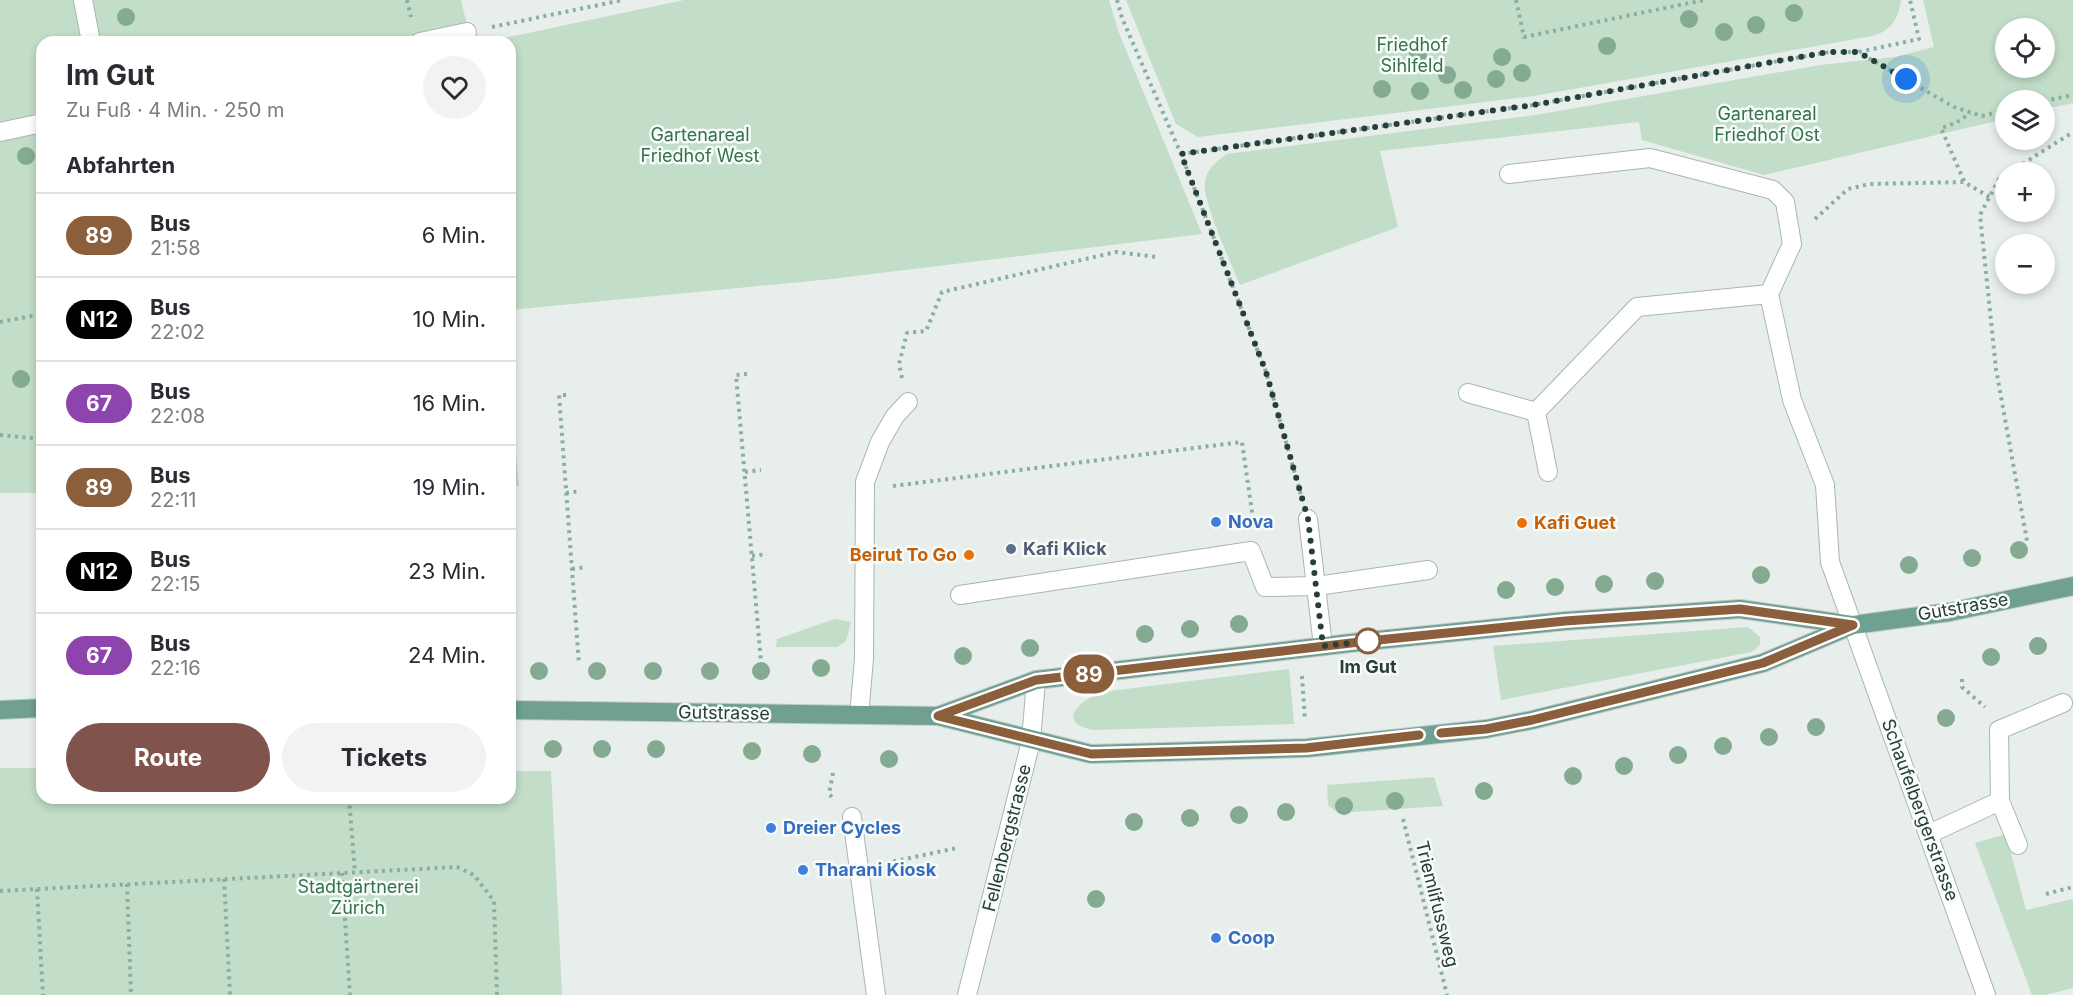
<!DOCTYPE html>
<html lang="de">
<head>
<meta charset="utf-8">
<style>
  body { margin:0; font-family:Inter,sans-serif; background:#f2f2f3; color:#2b2b33; height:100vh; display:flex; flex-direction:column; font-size:22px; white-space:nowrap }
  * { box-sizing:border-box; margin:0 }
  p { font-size:20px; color:#7c7c81 }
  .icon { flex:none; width:33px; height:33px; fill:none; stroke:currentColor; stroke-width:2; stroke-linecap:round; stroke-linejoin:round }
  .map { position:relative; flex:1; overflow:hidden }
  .drawer { position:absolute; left:36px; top:36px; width:480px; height:768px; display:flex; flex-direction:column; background:#fff; border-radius:18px; box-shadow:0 3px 9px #0003 }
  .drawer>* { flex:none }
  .badge { padding:0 12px; border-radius:20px; font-size:21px; line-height:39px }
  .tools { position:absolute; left:1995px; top:18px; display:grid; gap:12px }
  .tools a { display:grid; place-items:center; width:60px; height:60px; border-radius:50%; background:#fff; box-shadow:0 3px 9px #0003; font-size:30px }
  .you { position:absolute; width:30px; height:30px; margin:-15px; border:4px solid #fff; border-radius:50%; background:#1a73e8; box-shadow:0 0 0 9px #1a73e833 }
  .map>.badge { position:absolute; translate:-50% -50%; box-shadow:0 0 0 3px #fff }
  h2 { padding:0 30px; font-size:22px; line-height:54px }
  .round { display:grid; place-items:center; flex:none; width:63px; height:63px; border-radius:32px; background:#f2f2f3 }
  .overview { display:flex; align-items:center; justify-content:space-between; height:102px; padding:0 30px }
  h1 { font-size:28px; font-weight:700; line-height:45px }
  .cta { display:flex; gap:12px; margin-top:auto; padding:12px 30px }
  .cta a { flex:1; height:69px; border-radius:36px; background:#80544d; color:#fff; font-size:24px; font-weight:700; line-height:69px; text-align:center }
  .cta a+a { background:#f2f2f3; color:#2b2b33 }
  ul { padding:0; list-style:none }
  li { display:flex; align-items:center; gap:18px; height:84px; padding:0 30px; border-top:2px solid #e1e1e2 }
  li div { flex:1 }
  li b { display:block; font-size:22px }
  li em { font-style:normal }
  li .badge { min-width:66px; font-weight:700; text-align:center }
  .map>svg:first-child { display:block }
  .green { fill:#c2ddc8; fill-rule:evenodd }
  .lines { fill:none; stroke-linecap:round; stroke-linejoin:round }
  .minor-casing { stroke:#aab6b2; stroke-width:20 }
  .major-casing { stroke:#c3c9c7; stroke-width:20 }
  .path { stroke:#8aafa2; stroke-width:4; stroke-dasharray:3 4.5; stroke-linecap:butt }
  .minor { stroke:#fff; stroke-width:18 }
  .major { stroke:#6fa091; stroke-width:18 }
  .tree { fill:#85aa92 }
  .line-casing { stroke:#fff; stroke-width:14 }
  .line { stroke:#8b5e3c; stroke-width:9 }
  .walk { stroke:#273f38; stroke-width:6; stroke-dasharray:0 10.8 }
  .shop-dot { fill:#3f7fe0; stroke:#f7fbf9; stroke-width:2 }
  .food-dot { fill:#e8710a; stroke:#f7fbf9; stroke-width:2 }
  .service-dot { fill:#5c6f8a; stroke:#f7fbf9; stroke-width:2 }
  .stop-dot { fill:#fff; stroke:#8b5e3c; stroke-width:3 }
  .labels { text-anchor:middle; stroke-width:5; stroke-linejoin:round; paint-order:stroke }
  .park-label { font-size:18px; fill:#34734a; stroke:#f7fbf9 }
  .shop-label { font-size:18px; font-weight:bold; fill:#366cbe; stroke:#f7fbf9; text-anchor:start }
  .food-label { font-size:18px; font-weight:bold; fill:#c56008; stroke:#f7fbf9; text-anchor:start }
  .service-label { font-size:18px; font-weight:bold; fill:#4e5e75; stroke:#f7fbf9; text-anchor:start }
  .street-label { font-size:18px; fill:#273f38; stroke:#f7fbf9 }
  .stop-label { font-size:18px; font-weight:bold; fill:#273f38; stroke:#f7fbf9 }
</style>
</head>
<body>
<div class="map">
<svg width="2073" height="995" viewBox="0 0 2073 995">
  <rect width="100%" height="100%" fill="#e7eeeb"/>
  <g class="green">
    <polygon points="0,0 461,0 471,42 42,42 42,493 0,493"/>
    <polygon points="684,0 1109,0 1119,33 1202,234 831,279 510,310 510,42 486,42"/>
    <path d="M 1126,0 L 1901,0 C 1898,22 1889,33 1867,37 L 1534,96 L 1198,137 L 1176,124 Z"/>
    <path d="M 1923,0 L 2073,0 L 2073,103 L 2045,109 L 2044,100 L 2006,100 L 2005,119 L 1764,175 L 1642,140 L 1639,122 L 1380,151 L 1398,227 L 1240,285 C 1232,265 1202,201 1205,183 C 1206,169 1217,161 1227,154 L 1536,115 L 1820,65 L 1895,57 L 1934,47 ZM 2006,28 L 2044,28 L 2044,68 L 2006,68 Z"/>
    <polygon points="510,386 519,486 510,486"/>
    <polygon points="835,619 851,622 846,641 837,647 776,647 777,639"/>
    <polygon points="1748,627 1760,637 1760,645 1752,652 1501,700 1493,646"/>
    <path d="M 1289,669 L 1294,724 L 1093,730 C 1054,722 1081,700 1102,692 Z"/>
    <polygon points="0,768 42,768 42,798 510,798 510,771 551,771 562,995 0,995"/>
    <polygon points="1434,777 1443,806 1338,813 1328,805 1327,785"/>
    <polygon points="2006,834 2026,910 2073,899 2073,988 2045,995 2032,995 1975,843"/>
  </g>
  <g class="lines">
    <defs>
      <g id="minor">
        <polyline points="83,0 91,42"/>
        <polyline points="420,42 467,32"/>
        <polyline points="0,132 42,123"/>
        <polyline points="1509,174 1650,158 1773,190 1785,202 1792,244 1769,294 1792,400 1825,485 1830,562 1986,995"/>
        <polyline points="1468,393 1536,412"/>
        <polyline points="1548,472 1536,412 1637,307 1769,294"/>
        <polyline points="1308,519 1323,646"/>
        <polyline points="960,595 1251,551 1265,587 1317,586 1428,570"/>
        <polyline points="859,715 864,659 865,482 880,442 895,416 908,402"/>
        <polyline points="2000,801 1999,730 2063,703"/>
        <polyline points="852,817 876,995"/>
        <polyline points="1929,834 2000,801 2018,845"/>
        <polyline points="967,995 1031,741 1036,680"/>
      </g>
      <g id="major">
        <polyline points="0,710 42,708"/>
        <polyline points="510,710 938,716 1091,754 1307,748 1486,729 1532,720 1763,663 1853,625 1950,612 2073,586"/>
        <polyline points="938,716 1036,680 1368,641 1565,621 1740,609 1852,625"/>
      </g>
    </defs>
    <use href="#minor" class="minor-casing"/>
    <use href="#major" class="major-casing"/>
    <g class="path">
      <polyline points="407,0 411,17"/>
      <polyline points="1117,0 1122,18 1181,154 1266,372 1301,495"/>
      <polyline points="1516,0 1524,37 1704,0"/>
      <polyline points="492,27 623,0"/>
      <polyline points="1859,52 1919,39 1910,0"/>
      <polyline points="2044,101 2073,95"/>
      <polyline points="1181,154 1533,105 1829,52 1858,52 1954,107 1982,116 2006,110"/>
      <polyline points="2010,172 2073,132"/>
      <polyline points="2006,175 1999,179 1980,215 1996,369 2027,541"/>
      <polyline points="1964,181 1941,128 1956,123 1970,113"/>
      <polyline points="1815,219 1848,189 1870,184 1964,182 1990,197"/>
      <polyline points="0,322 42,314"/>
      <polyline points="747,374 736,375 761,662"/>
      <polyline points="902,378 899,364 907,333 926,331 942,292 1116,252 1157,257"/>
      <polyline points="566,395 559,395 579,664"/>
      <polyline points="0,435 42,439"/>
      <polyline points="745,472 761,470"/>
      <polyline points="893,486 1242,442 1254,526"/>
      <polyline points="566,493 581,491"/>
      <polyline points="752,556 767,554"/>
      <polyline points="572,569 587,567"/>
      <polyline points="1302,676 1305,721"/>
      <polyline points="1962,679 1962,687 1985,707"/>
      <polyline points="833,773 829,794 834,799"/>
      <polyline points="349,798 355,872"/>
      <polyline points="1403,819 1447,995"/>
      <polyline points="886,863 957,848"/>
      <polyline points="342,873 350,995"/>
      <polyline points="224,879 230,995"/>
      <polyline points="127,884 131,995"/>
      <polyline points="37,889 43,995"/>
      <polyline points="0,891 457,867 474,875 494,901 497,995"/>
      <polyline points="2046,894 2073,887"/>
    </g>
    <use href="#minor" class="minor"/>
    <use href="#major" class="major"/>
  </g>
  <g class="tree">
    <circle cx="1794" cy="13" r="9"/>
    <circle cx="126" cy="17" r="9"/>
    <circle cx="1689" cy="19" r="9"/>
    <circle cx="1756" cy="25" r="9"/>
    <circle cx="1724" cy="32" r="9"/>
    <circle cx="1607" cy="46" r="9"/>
    <circle cx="1418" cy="54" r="9"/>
    <circle cx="1502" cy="57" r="9"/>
    <circle cx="1522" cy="73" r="9"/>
    <circle cx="1447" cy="75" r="9"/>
    <circle cx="1496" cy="79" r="9"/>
    <circle cx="1382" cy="89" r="9"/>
    <circle cx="1463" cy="90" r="9"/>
    <circle cx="1420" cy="91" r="9"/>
    <circle cx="26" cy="156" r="9"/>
    <circle cx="21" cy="379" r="9"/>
    <circle cx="2019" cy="550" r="9"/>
    <circle cx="1972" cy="558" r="9"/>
    <circle cx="1909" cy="565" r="9"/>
    <circle cx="1761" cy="575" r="9"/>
    <circle cx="1655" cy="581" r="9"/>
    <circle cx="1604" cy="584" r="9"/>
    <circle cx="1555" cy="587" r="9"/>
    <circle cx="1506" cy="590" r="9"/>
    <circle cx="1239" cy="624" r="9"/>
    <circle cx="1190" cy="629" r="9"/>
    <circle cx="1145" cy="634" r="9"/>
    <circle cx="2038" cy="646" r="9"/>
    <circle cx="1030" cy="648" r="9"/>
    <circle cx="963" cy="656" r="9"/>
    <circle cx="1991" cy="657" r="9"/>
    <circle cx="821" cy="668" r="9"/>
    <circle cx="539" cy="671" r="9"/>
    <circle cx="597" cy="671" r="9"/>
    <circle cx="653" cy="671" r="9"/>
    <circle cx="710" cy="671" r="9"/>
    <circle cx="761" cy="671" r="9"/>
    <circle cx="1946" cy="718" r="9"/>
    <circle cx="1816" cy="727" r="9"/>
    <circle cx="1769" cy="737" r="9"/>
    <circle cx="1723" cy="746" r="9"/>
    <circle cx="553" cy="749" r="9"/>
    <circle cx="602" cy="749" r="9"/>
    <circle cx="656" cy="749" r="9"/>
    <circle cx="752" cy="751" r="9"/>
    <circle cx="812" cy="754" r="9"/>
    <circle cx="1678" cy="755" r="9"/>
    <circle cx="889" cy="759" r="9"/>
    <circle cx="1624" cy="766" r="9"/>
    <circle cx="1573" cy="776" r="9"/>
    <circle cx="1484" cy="791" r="9"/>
    <circle cx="1395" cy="801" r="9"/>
    <circle cx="1344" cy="806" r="9"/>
    <circle cx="1286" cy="812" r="9"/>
    <circle cx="1239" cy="815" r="9"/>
    <circle cx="1190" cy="818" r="9"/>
    <circle cx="1134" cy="822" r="9"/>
    <circle cx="1096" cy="899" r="9"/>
  </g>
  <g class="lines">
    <defs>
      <polyline id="line" points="1419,735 1306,748 1091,754 938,716 1036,680 1368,641 1565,621 1740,609 1853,625 1763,663 1532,720 1486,729 1441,733"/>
    </defs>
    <use href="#line" class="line-casing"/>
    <use href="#line" class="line"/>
    <polyline class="walk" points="1368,641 1323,646 1308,519 1266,372 1181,154 1533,105 1828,52 1858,52 1906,79"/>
  </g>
  <g class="shop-dot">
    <circle cx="1216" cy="522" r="6"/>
    <circle cx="771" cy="828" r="6"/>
    <circle cx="803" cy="870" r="6"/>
    <circle cx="1216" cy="938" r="6"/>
  </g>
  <g class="food-dot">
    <circle cx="1522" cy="523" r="6"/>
    <circle cx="969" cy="555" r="6"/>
  </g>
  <circle class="service-dot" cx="1011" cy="549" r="6"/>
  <circle class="stop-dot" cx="1368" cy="641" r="12"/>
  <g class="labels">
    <g class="park-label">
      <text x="1412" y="51">Friedhof<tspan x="1412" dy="21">Sihlfeld</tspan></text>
      <text x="1767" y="120">Gartenareal<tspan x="1767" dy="21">Friedhof Ost</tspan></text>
      <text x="700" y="141">Gartenareal<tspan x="700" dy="21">Friedhof West</tspan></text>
      <text x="358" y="893">Stadtgärtnerei<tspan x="358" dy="21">Zürich</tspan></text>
    </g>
    <g class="shop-label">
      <text x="1228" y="528">Nova</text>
      <text x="783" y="834">Dreier Cycles</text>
      <text x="815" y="876">Tharani Kiosk</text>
      <text x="1228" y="944">Coop</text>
    </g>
    <g class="food-label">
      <text x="1534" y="529">Kafi Guet</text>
      <text x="957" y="561" text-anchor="end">Beirut To Go</text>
    </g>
    <g class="service-label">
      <text x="1023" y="555">Kafi Klick</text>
    </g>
    <g class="street-label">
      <text transform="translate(1963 607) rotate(-10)" y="6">Gutstrasse</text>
      <text transform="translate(724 713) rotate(1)" y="6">Gutstrasse</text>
      <text transform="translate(1920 810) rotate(70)" y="6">Schaufelbergerstrasse</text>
      <text transform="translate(1007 838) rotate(-76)" y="6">Fellenbergstrasse</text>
      <text transform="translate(1437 904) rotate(76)" y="6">Triemlifussweg</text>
    </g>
    <g class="stop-label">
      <text x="1368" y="673">Im Gut</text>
    </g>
  </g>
</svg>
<div class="tools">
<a><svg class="icon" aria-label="locate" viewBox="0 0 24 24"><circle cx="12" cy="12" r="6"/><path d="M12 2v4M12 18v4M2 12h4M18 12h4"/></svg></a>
<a><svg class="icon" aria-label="layers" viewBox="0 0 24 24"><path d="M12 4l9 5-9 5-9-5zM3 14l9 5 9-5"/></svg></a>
<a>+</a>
<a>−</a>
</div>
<div class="you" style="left:1906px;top:79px"></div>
<b class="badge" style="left:1089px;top:674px;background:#8b5e3c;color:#fff">89</b>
<section class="drawer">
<div class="overview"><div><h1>Im Gut</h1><p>Zu Fuß · 4 Min. · 250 m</p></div><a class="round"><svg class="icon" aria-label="heart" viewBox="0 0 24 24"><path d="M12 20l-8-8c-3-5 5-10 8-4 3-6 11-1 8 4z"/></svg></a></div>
<h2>Abfahrten</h2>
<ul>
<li><span class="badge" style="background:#8b5e3c;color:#fff">89</span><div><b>Bus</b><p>21:58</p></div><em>6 Min.</em></li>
<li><span class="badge" style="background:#000;color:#fff">N12</span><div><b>Bus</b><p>22:02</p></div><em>10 Min.</em></li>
<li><span class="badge" style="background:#8e44ad;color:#fff">67</span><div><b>Bus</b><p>22:08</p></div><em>16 Min.</em></li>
<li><span class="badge" style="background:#8b5e3c;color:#fff">89</span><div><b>Bus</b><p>22:11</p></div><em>19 Min.</em></li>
<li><span class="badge" style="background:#000;color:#fff">N12</span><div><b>Bus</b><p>22:15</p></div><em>23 Min.</em></li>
<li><span class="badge" style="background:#8e44ad;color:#fff">67</span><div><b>Bus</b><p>22:16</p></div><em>24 Min.</em></li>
</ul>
<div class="cta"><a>Route</a><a>Tickets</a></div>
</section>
</div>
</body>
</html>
